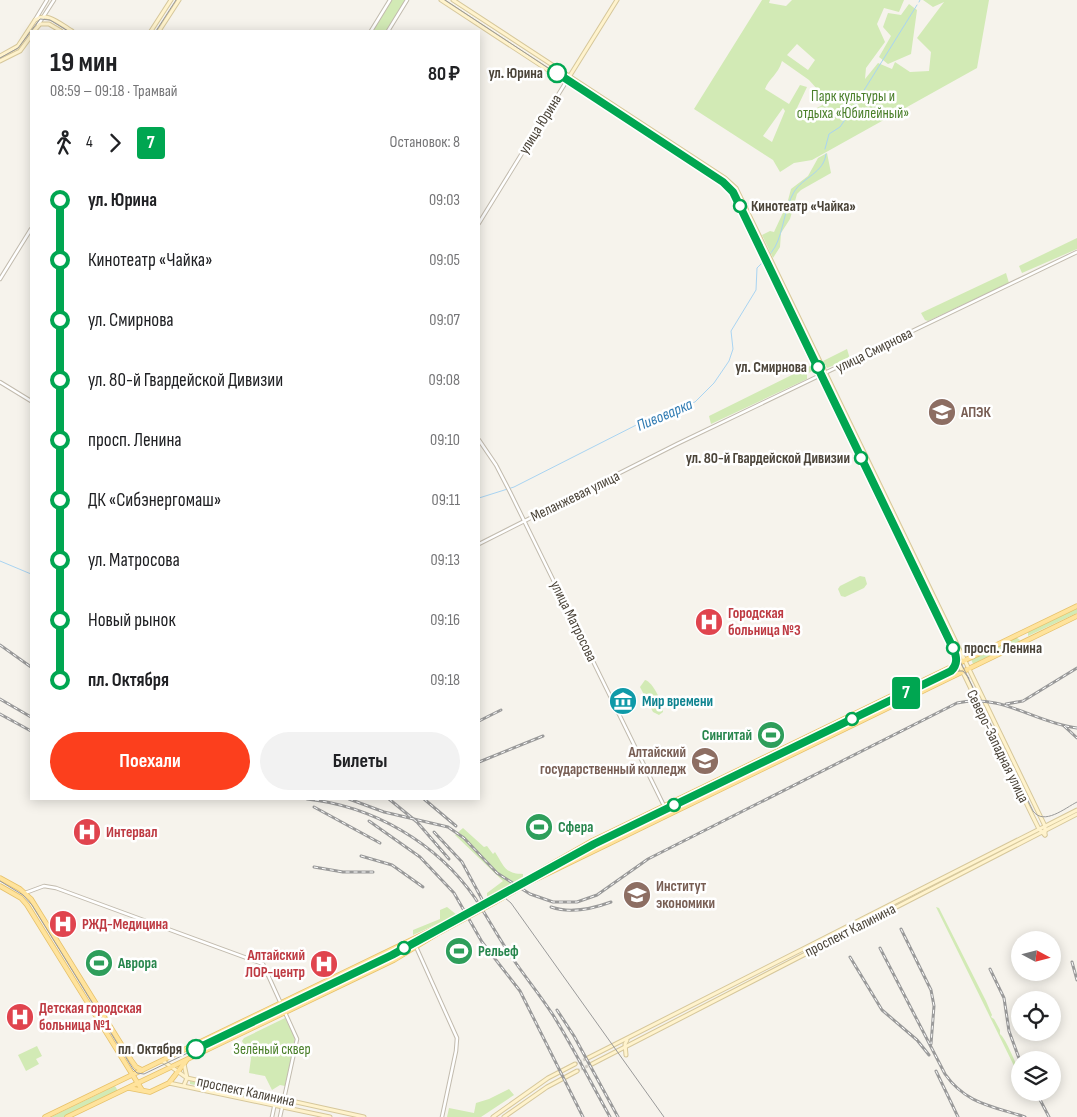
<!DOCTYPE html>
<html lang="ru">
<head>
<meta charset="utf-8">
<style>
  body { margin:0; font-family:"Sofia Sans Condensed",sans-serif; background:#f2f2f2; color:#202124; height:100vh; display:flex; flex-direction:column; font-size:19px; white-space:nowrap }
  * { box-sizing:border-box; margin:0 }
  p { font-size:16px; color:#757577 }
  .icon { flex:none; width:28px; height:28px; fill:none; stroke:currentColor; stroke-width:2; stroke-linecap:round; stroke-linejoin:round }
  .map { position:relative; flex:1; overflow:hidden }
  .side { position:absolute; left:30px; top:30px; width:450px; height:770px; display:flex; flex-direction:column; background:#fff; border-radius:0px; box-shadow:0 2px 12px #0003 }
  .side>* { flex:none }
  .badge { padding:0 10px; border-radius:4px; font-size:18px; line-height:32px }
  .needle { width:32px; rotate:97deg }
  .controls { position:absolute; left:1011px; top:931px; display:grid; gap:10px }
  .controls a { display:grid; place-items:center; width:50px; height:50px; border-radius:50%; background:#fff; box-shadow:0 2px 12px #0003; font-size:25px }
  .map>.badge { position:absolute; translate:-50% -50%; box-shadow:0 0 0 2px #fff }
  .legs { display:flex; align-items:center; gap:8px; height:55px; padding:0 20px; font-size:16px }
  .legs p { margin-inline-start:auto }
  .headline { display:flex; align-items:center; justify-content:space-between; height:85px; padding:0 20px }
  h1 { font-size:28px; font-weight:700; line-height:38px }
  .cta { display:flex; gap:10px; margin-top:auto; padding:10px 20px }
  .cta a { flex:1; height:58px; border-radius:30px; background:#fc3f1d; color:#fff; font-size:20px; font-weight:700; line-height:58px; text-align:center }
  .cta a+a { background:#f2f2f2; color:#202124 }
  ul { padding:0 20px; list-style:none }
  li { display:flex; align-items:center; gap:18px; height:60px; font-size:19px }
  li i { display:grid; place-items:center; width:8px; height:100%; margin:0 6px; background:currentColor }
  li i::after { content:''; width:12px; height:12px; margin:-6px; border:4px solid; border-radius:50%; background:#fff }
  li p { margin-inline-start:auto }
  li:first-child i { background:linear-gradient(#0000 50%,currentColor 0) }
  li:last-child i { background:linear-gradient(currentColor 50%,#0000 0) }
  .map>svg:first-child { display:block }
  .green { fill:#d2eab5; fill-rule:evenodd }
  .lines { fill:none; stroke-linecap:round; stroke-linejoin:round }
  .stream { stroke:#a9d4f2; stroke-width:1 }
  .secondary-tunnel { stroke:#d4d0c8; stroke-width:3; stroke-dasharray:3 1.5; stroke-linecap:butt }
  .tertiary-casing { stroke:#c2bbae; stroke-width:4.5 }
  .secondary-casing { stroke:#d6c79b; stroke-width:5 }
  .primary-casing { stroke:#e6c16a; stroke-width:5.5 }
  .tertiary { stroke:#fff; stroke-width:2.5 }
  .secondary { stroke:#fff3cd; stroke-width:3 }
  .primary { stroke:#ffe39c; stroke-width:4 }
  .tram { stroke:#9a9a9a; stroke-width:1 }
  .rail-casing { stroke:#9a9a9a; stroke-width:3 }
  .rail { stroke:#fff; stroke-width:1; stroke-dasharray:4; stroke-linecap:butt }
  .primary-bridge-casing { stroke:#e6c16a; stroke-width:5.5; stroke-linecap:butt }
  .primary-bridge { stroke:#ffe39c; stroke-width:4 }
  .line-1-casing { stroke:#fff; stroke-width:11 }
  .line-1 { stroke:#00a651; stroke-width:8 }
  .stop-1-dot { fill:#fff; stroke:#00a651; stroke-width:2.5 }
  .labels { text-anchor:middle; stroke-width:5; stroke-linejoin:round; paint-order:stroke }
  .stop-label { font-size:15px; font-weight:bold; fill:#4b4439; stroke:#fff; text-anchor:end }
  .park-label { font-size:15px; fill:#4a7f2a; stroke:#fff }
  .street-label { font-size:15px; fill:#4b4439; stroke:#fff }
  .education-label { font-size:15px; font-weight:bold; fill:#785e54; stroke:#fff; text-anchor:start }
  .health-label { font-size:15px; font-weight:bold; fill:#be3a42; stroke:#fff; text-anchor:start }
  .culture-label { font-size:15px; font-weight:bold; fill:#0d838f; stroke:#fff; text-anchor:start }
  .leisure-label { font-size:15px; font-weight:bold; fill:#27864d; stroke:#fff; text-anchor:start }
  .water-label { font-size:16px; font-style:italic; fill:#2e7ab2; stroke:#fff }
</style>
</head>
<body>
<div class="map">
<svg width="1077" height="1117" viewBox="0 0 1077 1117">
  <rect width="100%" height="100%" fill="#f6f3ec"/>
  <g class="green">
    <polygon points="392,0 406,0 386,31 372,31"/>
    <path d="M 762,0 L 770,0 L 769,3 L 786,6 L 792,0 L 904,0 L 899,12 L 884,8 L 877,24 L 885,42 L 866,68 L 865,79 L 878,63 L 892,69 L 895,62 L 910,72 L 929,71 L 931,52 L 917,38 L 944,2 L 933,7 L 923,0 L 989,0 L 977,68 L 812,160 L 794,163 L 780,172 L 773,160 L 694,109 ZM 797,44 L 815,60 L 808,70 L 787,55 ZM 782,61 L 809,80 L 818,90 L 813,99 L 820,99 L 824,104 L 817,108 L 811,116 L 797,108 L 807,87 L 800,85 L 789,104 L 765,89 C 769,78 778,75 782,61 ZM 783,108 L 785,111 L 772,142 L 763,136 Z"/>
    <polygon points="909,4 917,10 911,54 888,64 879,57 891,36 883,27 888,13 901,15"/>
    <polygon points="827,153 831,173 801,190 797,194 790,219 781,233 780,247 773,258 762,235 770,231 774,232 787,204 791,189 808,176 818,158"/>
    <polygon points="1077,238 1077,249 1022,273 1019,266"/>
    <polygon points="1006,273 1009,283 928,321 925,320 921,313"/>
    <polygon points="847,349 850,359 827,368 823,361"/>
    <polygon points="810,366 812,371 807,374 807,379 711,424 709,416"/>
    <polygon points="860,576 865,577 867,584 864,588 845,597 841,596 838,589 840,586"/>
    <polygon points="1077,608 1077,613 1028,636 1028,632"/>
    <polygon points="1016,637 1020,640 1019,642 973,664 971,659"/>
    <path d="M 645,680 C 653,682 663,703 663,712 L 659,715 L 653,712 L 640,687 Z"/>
    <path d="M 463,828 L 484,847 L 487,846 L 493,854 L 495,852 C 504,866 505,874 523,874 L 523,878 L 489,897 L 487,896 L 487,893 L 503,881 L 455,835 Z"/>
    <polygon points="447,907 457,915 413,935 413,930 440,919 440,910"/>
    <path d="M 936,907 L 939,908 L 986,1001 L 992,1015 L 991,1017 L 994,1019 L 1000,1030 L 1000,1034 C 1006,1039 1014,1060 1019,1070 L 1017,1072 Z"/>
    <polygon points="285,1018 294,1035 295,1042 285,1086 280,1085 272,1090 265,1076 249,1073 251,1058 242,1041 244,1038"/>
    <polygon points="37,1046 42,1056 36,1059 39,1064 26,1071 18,1055"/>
    <polygon points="190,1081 271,1099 270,1102 190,1084"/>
    <polygon points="115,1086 118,1091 64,1117 51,1117"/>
    <polygon points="509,1089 514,1095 481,1117 447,1117 449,1108 474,1113 476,1103 489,1099"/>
  </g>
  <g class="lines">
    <g class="stream">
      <polyline points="919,2 920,0"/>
      <polyline points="825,149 829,134 840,127 853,108 917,5"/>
      <path d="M 479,498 L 514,487 L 654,416 L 695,402 L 714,383 L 729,361 L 733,349 L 731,331 L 756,290 L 757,268 C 764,261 770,255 775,247 C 784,230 784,209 794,192 C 803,177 824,173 826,154"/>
      <polyline points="0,561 31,574"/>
    </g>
    <g class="secondary-tunnel">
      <polyline points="575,1064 588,1058"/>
      <polyline points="577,1071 592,1064"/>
    </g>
    <defs>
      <g id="tertiary">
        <polyline points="35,20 47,0"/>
        <polyline points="38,25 54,0"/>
        <polyline points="371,31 390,0"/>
        <polyline points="388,31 407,0"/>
        <polyline points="479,223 566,82"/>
        <polyline points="0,279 31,229"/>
        <polyline points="0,382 31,401"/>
        <polyline points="479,440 496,465 510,492 668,814"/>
        <polyline points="479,544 677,444 1077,252"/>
        <polyline points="25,893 44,886 56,888 263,964 297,1039 280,1117"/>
        <polyline points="413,940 457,1038 456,1051 442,1117"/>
        <polyline points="272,1117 276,1098"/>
      </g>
      <g id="secondary">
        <polyline points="441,0 722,184 731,193 1033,817 1039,829 1045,835"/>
        <polyline points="453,0 725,178 736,188 1045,826 1045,835"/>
        <polyline points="34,31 40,24 49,24 61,31"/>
        <polyline points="151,31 171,0"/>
        <polyline points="159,31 179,0"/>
        <path d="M 0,56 L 18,46 L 35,20 C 48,11 61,25 72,31"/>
        <polyline points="0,61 20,51 31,36"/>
        <polyline points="566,82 617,0"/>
        <polyline points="626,1055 625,1044 627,1040"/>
        <polyline points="588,1058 1077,810"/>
        <polyline points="163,1061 187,1078 364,1117"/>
        <polyline points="184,1064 187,1078 184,1085"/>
        <polyline points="592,1064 1077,814"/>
        <polyline points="169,1083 330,1117"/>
        <polyline points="493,1117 548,1078 575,1064"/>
        <polyline points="504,1117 547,1087 577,1071"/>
      </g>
      <g id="primary">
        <polyline points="0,878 20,889 31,899 131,1060 136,1067 142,1070"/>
        <polyline points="524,880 592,841 1077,606"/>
        <polyline points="526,884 1077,616"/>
        <polyline points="0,886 21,898 27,905 142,1090"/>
        <polyline points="493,897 511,887"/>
        <polyline points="495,902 514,891"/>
        <polyline points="129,1088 150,1092 169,1083 186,1061"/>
        <polyline points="45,1117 438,927"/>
        <polyline points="67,1117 394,960 440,932"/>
      </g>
    </defs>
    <use href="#tertiary" class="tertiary-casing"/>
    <use href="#secondary" class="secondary-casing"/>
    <use href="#primary" class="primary-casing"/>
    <use href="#tertiary" class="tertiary"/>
    <use href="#secondary" class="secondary"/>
    <use href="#primary" class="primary"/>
    <g class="tram">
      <path d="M 445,0 L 730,188 L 1033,811 C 1044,826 1065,808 1077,802"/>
      <polyline points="156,31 176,0"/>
      <polyline points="0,58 18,48 40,19 50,20 68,31"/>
      <polyline points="0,881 23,895 32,905 133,1069 137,1073 144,1074 392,955 594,844 951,671 963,671 969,678"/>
      <polyline points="494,899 505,898 511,903 664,1117"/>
    </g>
    <defs>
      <g id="rail">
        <polyline points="0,645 31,667"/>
        <polyline points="0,699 31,717"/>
        <polyline points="1006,704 1023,701 1077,668"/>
        <polyline points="0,714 31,731"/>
        <polyline points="479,721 501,710"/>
        <polyline points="1064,726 1077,738"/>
        <polyline points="479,762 543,736"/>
        <path d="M 307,799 C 373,806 437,843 475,898 C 488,918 499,939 513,959 C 526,978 540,995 553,1015 C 573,1047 591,1083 610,1117"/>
        <path d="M 349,799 L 384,812 L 448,827 L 464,838 L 497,873 L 530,894 L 553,902 L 577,902 L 597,895 L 648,859 L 957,703 C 1002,693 1033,722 1077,728"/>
        <polyline points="389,799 417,822 449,859"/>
        <polyline points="424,799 456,826"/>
        <polyline points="314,807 380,843"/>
        <polyline points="369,821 420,857 454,893 482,942 520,991 583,1117"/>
        <polyline points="434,832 462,862 484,903"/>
        <polyline points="361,856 392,865 423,887"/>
        <polyline points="314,867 343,872 373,872"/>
        <path d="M 551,907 C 571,914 592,909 611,902"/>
        <polyline points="901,929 931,990 934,1006 931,1044"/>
        <path d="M 880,948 L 945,1074 C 966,1104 992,1106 1025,1117"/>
        <polyline points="850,957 882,1010 917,1040 929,1055"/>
        <polyline points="1072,962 1077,980"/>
        <polyline points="990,969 1004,998 1009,1031 1020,1061"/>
        <polyline points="557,1010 574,1036 618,1117"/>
        <polyline points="936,1071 958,1117"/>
        <polyline points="1036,1092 1049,1117"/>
      </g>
    </defs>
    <use href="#rail" class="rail-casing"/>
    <use href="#rail" class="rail"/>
    <defs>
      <g id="primary-bridge">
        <polyline points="511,887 524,880"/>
        <polyline points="514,891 526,884"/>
        <polyline points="438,927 493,897"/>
        <polyline points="440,932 495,902"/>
      </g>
    </defs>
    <use href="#primary-bridge" class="primary-bridge-casing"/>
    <use href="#primary-bridge" class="primary-bridge"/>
  </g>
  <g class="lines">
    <defs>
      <path id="line-1" d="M 196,1049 L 392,955 L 594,844 L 951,671 C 958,664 957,657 953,648 L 733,192 L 723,182 L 557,73"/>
    </defs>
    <use href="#line-1" class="line-1-casing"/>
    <use href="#line-1" class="line-1"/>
  </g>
  <defs>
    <symbol id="university-disc" viewBox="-11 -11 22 22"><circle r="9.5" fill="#8d6e63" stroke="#fff"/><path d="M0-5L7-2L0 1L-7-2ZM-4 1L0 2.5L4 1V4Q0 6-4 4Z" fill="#fff"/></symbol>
    <symbol id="hospital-disc" viewBox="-11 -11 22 22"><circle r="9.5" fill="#e0444e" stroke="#fff"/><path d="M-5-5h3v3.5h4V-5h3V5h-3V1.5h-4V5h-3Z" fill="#fff"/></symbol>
    <symbol id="museum-disc" viewBox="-11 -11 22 22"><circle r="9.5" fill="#0f9aa8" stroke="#fff"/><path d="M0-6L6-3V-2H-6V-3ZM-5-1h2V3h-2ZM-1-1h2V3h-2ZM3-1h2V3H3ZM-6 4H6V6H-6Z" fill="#fff"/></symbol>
    <symbol id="stadium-disc" viewBox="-11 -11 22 22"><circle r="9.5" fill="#2e9e5b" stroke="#fff"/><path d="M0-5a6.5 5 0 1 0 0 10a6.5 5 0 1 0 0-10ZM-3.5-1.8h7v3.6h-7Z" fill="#fff"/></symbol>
  </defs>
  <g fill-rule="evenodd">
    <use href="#university-disc" x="926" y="396" width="32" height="32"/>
    <use href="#hospital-disc" x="693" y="606" width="32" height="32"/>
    <use href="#museum-disc" x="607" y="685" width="32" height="32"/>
    <use href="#stadium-disc" x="755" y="719" width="32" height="32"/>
    <use href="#university-disc" x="689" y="745" width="32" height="32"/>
    <use href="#stadium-disc" x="523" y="811" width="32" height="32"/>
    <use href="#hospital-disc" x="71" y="816" width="32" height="32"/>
    <use href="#university-disc" x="621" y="879" width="32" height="32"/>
    <use href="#hospital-disc" x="47" y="908" width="32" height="32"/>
    <use href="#stadium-disc" x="443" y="935" width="32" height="32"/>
    <use href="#stadium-disc" x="83" y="947" width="32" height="32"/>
    <use href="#hospital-disc" x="308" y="948" width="32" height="32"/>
    <use href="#hospital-disc" x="4" y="1001" width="32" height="32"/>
  </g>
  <g class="stop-1-dot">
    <circle cx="557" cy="73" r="9"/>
    <circle cx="740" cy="206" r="6"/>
    <circle cx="818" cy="367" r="6"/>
    <circle cx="861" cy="458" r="6"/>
    <circle cx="953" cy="648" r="6"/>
    <circle cx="852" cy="719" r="6"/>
    <circle cx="674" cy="805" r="6"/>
    <circle cx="404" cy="948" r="6"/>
    <circle cx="196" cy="1049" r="9"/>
  </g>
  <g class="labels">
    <g class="stop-label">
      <text x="543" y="78">ул. Юрина</text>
      <text x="751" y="211" text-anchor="start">Кинотеатр «Чайка»</text>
      <text x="807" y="372">ул. Смирнова</text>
      <text x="850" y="463">ул. 80-й Гвардейской Дивизии</text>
      <text x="964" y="653" text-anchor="start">просп. Ленина</text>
      <text x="182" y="1054">пл. Октября</text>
    </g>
    <g class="park-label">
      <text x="853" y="101">Парк культуры и<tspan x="853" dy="17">отдыха «Юбилейный»</tspan></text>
      <text x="272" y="1054">Зелёный сквер</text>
    </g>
    <g class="street-label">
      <text transform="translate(540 124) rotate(-58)" y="5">улица Юрина</text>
      <text transform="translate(874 350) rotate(-26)" y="5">улица Смирнова</text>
      <text transform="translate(575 496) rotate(-26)" y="5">Меланжевая улица</text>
      <text transform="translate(574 621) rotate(64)" y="5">улица Матросова</text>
      <text transform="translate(998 746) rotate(64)" y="5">Северо-Западная улица</text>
      <text transform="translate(850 930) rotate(-27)" y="5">проспект Калинина</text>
      <text transform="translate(246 1091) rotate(12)" y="5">проспект Калинина</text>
    </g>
    <g class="education-label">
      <text x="961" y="417">АПЭК</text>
      <text x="686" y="757" text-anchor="end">Алтайский<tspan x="686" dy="17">государственный колледж</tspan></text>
      <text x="656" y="891">Институт<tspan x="656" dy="17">экономики</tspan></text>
    </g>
    <g class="health-label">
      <text x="728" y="618">Городская<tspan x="728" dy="17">больница №3</tspan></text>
      <text x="106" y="837">Интервал</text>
      <text x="82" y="929">РЖД-Медицина</text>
      <text x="305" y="960" text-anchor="end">Алтайский<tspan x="305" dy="17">ЛОР-центр</tspan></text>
      <text x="39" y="1013">Детская городская<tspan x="39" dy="17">больница №1</tspan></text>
    </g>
    <g class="culture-label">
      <text x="642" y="706">Мир времени</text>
    </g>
    <g class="leisure-label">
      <text x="752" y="740" text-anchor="end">Сингитай</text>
      <text x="558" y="832">Сфера</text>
      <text x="478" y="956">Рельеф</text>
      <text x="118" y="968">Аврора</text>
    </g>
    <g class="water-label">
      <text transform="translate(664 414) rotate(-23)" y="6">Пивоварка</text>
    </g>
  </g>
</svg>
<div class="controls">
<a><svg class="needle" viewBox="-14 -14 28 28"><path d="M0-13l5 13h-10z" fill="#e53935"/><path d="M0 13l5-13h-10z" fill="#757577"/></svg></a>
<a><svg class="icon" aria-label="locate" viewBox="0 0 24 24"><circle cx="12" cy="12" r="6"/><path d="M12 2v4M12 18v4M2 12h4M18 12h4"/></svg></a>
<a><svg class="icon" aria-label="layers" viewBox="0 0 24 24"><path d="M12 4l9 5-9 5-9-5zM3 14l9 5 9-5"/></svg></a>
</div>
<b class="badge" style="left:906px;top:693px;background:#00a651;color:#fff">7</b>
<section class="side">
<div class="headline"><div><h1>19 мин</h1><p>08:59 – 09:18 · Трамвай</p></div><b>80 ₽</b></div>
<div class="legs"><svg class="icon" aria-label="walk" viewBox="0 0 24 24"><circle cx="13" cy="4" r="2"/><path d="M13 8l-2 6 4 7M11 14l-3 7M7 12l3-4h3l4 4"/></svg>4<svg class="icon" aria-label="forward" viewBox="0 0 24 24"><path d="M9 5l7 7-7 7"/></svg><b class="badge" style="background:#00a651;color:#fff">7</b><p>Остановок: 8</p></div>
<ul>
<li><i style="color:#00a651"></i><b>ул. Юрина</b><p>09:03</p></li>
<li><i style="color:#00a651"></i><span>Кинотеатр «Чайка»</span><p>09:05</p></li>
<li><i style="color:#00a651"></i><span>ул. Смирнова</span><p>09:07</p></li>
<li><i style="color:#00a651"></i><span>ул. 80-й Гвардейской Дивизии</span><p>09:08</p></li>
<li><i style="color:#00a651"></i><span>просп. Ленина</span><p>09:10</p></li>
<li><i style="color:#00a651"></i><span>ДК «Сибэнергомаш»</span><p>09:11</p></li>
<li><i style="color:#00a651"></i><span>ул. Матросова</span><p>09:13</p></li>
<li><i style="color:#00a651"></i><span>Новый рынок</span><p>09:16</p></li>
<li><i style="color:#00a651"></i><b>пл. Октября</b><p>09:18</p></li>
</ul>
<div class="cta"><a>Поехали</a><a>Билеты</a></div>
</section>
</div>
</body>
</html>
